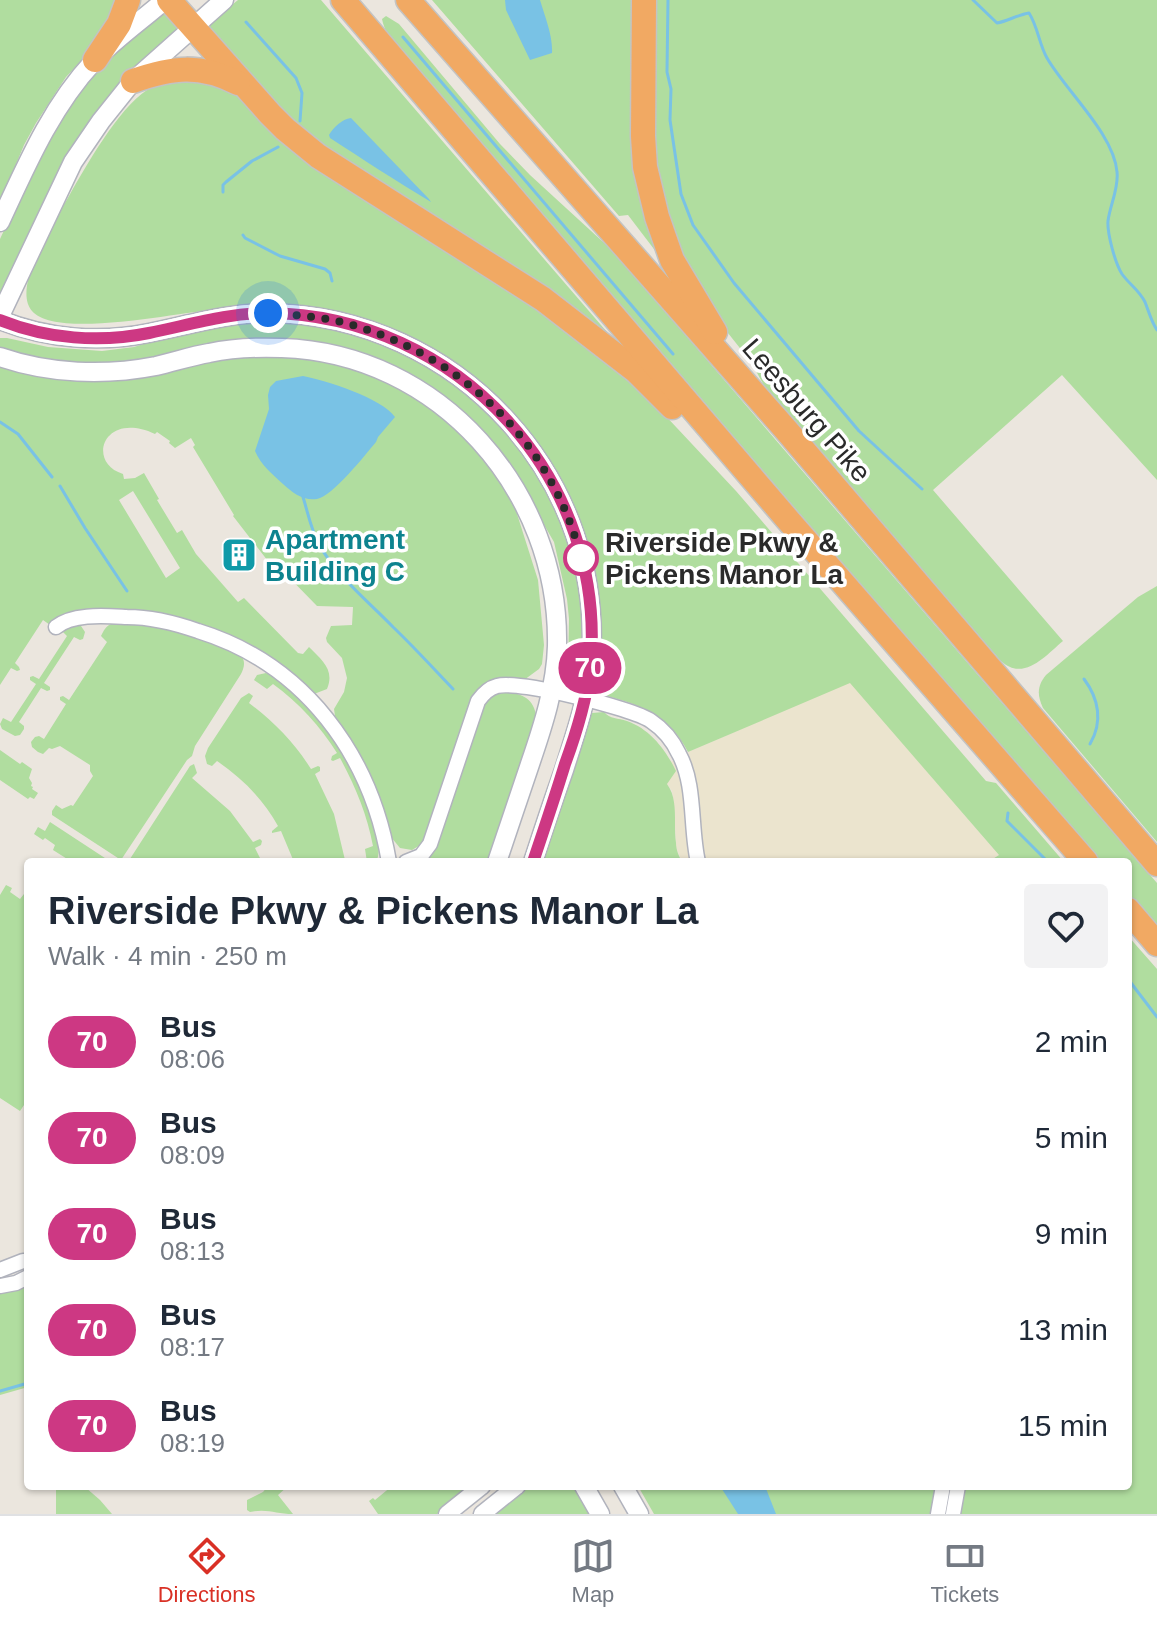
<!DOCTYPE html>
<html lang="en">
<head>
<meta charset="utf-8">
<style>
  body { margin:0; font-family:Helvetica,sans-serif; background:#f2f2f3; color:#1f2937; height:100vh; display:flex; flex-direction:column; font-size:30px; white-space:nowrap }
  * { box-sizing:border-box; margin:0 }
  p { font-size:26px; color:#747a83 }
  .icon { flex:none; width:44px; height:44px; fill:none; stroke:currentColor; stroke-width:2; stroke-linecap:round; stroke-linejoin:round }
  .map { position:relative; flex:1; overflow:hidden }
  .sheet { position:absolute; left:24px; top:858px; width:1108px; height:632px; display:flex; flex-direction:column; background:#fff; border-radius:8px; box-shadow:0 2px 6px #0004 }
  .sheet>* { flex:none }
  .badge { padding:0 16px; border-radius:26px; font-size:28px; line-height:52px }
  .you { position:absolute; width:40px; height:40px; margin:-20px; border:6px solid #fff; border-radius:50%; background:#1a73e8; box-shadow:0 0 0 12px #1a73e833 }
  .map>.badge { position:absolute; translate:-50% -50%; box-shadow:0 0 0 4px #fff }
  .round { display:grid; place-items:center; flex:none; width:84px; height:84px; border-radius:8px; background:#f2f2f3 }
  .headline { display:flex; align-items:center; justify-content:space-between; height:136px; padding:0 24px }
  h1 { font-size:38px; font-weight:800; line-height:60px }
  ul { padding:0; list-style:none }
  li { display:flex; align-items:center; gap:24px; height:96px; padding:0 24px }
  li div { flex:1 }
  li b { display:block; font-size:30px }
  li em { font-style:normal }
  li .badge { min-width:88px; font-weight:700; text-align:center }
  .menu { display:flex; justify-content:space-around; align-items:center; height:112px; border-top:2px solid #e0e1e3; background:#fff; font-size:22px; color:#747a83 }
  .menu a { display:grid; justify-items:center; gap:4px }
  .menu .current { color:#d93025 }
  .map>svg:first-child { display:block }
  .education { fill:#ebe4ce }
  .green { fill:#b0dd9f; fill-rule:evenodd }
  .water { fill:#79c2e5 }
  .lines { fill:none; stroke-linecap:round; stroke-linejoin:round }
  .stream { stroke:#79c2e5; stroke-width:3 }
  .minor-casing { stroke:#b1b3bd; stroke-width:17 }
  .tertiary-casing { stroke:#b1b3bd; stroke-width:19 }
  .secondary-casing { stroke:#b1b3bd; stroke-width:21 }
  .motorway-casing { stroke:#c3c3c3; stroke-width:27 }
  .minor { stroke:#fff; stroke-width:14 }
  .tertiary { stroke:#fff; stroke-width:16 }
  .secondary { stroke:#fff; stroke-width:18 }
  .motorway { stroke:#f1a963; stroke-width:24 }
  .line-casing { stroke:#fff; stroke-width:18 }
  .line { stroke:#cd3883; stroke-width:12 }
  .walk { stroke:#2a2a2a; stroke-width:8; stroke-dasharray:0 14.4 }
  .stop-dot { fill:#fff; stroke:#cd3883; stroke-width:4 }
  .labels { text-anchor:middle; stroke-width:7; stroke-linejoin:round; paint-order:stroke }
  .street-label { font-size:28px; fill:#2a2a2a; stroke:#fff }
  .culture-label { font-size:28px; font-weight:bold; fill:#0d838f; stroke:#fff; text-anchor:start }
  .stop-label { font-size:28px; font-weight:bold; fill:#2a2a2a; stroke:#fff; text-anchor:start }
</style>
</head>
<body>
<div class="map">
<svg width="1157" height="1514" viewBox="0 0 1157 1514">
  <rect width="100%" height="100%" fill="#ebe6de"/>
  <polygon class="education" points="850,682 999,855 988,862 682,862 676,847 674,804 672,791 667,784 675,771 671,762 688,752"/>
  <g class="green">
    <polygon points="0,0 119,0 98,43 66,77 36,123 24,145 0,203"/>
    <polygon points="238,0 321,0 607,332 608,337 303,134 219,42 218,36 213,35 205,27"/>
    <polygon points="432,0 636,0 660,257 628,215 619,216"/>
    <path d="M 652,0 L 1157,0 L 1157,480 L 1062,375 L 933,490 L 1063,641 C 1045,656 1024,682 1001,661 L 767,391 L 751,362 L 724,328 L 687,267 L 655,177 Z"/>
    <polygon points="162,14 166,14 178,26 177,30 134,71 3,293 0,294 0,239 39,155 83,88 121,47"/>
    <path d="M 386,16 L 399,24 L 500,144 L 530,175 L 614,252 L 1157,883 L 1157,929 L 1128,896 L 1128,862 L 1098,862 L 490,152 L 400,49 C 392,40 384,31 382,19 Z"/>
    <path d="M 186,76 L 226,88 L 239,96 L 575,332 L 647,396 L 736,491 L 986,781 L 996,783 L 1064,862 L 988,862 L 999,855 L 850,683 L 688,752 C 668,713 638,704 599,694 C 589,679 600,658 597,641 C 591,606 579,571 570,536 C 565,515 562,491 554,471 C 543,444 508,408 485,388 C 453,360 391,322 348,316 C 326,313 303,313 281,312 C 262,311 241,308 221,309 C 184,311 57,340 32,311 C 11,287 55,220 69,196 C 86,166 118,109 147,90 C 159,82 173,80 186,76 Z"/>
    <polygon points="261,320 313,324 401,349 440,372 498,419 539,474 570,543 583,598 582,669 577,677 572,677 568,669 569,619 567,599 554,542 513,471 492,444 348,351 93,365 33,358 0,348 0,338 7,338 48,347 102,351 134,347 187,330"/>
    <path d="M 240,356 L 291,356 L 347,366 L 379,377 L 431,407 L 470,442 L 511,495 L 538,580 L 544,645 L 542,664 L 539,669 L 524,680 L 487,683 L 478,690 L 471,701 L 426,836 L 422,844 L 412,850 L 400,848 L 391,837 L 372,778 L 361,758 L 335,716 L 334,709 L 344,692 L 347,678 L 342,658 L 327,642 L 326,638 L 331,626 L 352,625 L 353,607 L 317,606 L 275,563 L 271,565 L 233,516 L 234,515 L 193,447 L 195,445 L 191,438 L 175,448 L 169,443 L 170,441 L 157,432 L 155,434 C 103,410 86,463 123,474 L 124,479 L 135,478 L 144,473 L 159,499 L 157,500 L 177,533 L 182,530 L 196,554 L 238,602 L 244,598 L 298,653 L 303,654 L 309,647 C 322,660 335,670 327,689 L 314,694 L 282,667 L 234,638 L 201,625 L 61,616 L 50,625 L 43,620 L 15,663 L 19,667 L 20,670 L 17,671 L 11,668 L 0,685 L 0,365 L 25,371 ZM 133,491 L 180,568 L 166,578 L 119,500 Z"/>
    <path d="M 1157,586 L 1157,842 L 1043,708 C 1037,695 1037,686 1046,675 L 1138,597 Z"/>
    <path d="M 116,623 C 155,626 194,632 229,650 C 233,652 238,653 241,656 C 246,661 244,668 241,674 L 195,746 L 192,756 L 187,760 L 121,860 L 52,815 L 52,811 L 56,805 L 62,809 L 71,805 L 73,806 L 93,776 L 90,771 L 90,765 L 60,746 L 52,749 L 49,748 L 43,754 L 38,752 L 32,747 L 31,742 L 35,737 L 39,736 L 44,739 L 66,704 L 60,700 L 60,697 L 63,696 L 69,700 L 107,642 L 101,636 C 105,628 107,624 116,623 Z"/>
    <polygon points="78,626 81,626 85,632 83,639 80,640 74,637 44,683 50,687 50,690 47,691 41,688 19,722 24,726 24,729 20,735 15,736 2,729 0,724 3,718 11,722 36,684 30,680 30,677 33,676 39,679 67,636 62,631 65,628"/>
    <path d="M 266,673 C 276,677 283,684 290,691 C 328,725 354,767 370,814 C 375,828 383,849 376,862 L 367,862 L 365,849 L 373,846 C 367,814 355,786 340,758 L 333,761 L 331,760 L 332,756 L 337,753 C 320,726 299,703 273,684 L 267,689 L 254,680 L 257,675 Z"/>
    <path d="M 501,692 C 523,693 535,698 537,721 L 489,862 L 427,862 L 437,846 L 484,705 L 488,699 Z"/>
    <path d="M 249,693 L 253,696 L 249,703 C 274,722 294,742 311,769 L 318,766 L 320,767 L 320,771 L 315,774 L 334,814 L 345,860 L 352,860 L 355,862 L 294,862 L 281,831 L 272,833 L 272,831 L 278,826 C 263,799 242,778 217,761 L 212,766 L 207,764 L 205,756 L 208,748 L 241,698 Z"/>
    <path d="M 604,712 C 610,719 618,718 627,721 C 650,729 666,750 676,771 L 667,784 C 679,800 673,824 676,843 C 676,850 679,856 682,862 L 541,862 L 588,721 L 592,713 Z"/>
    <polygon points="0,750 20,764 22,762 32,769 29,778 32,783 31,786 33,787 32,789 38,793 34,799 30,797 28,799 0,780"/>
    <polygon points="194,764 197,773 192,778 230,811 253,842 260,839 262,841 261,845 255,848 262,862 128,862 190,766"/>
    <polygon points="50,822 111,862 72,862 53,850 55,845 45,838 43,840 34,834 38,827 45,831"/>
    <polygon points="6,885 12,888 10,892 20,899 24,894 28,896 28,1099 20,1111 0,1098 0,895"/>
    <polygon points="1128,936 1157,969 1157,1514 654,1514 638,1486 1128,1486"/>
    <polygon points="28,1284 28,1387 0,1395 0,1292 5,1293"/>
    <polygon points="56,1486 85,1487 100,1500 112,1514 56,1514"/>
    <path d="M 268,1486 L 288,1486 L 278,1495 L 293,1514 C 276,1514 267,1508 250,1512 L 247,1510 L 247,1500 L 263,1492 Z"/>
    <polygon points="392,1486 471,1486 437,1514 378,1514 369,1501 373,1498 375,1500"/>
    <polygon points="529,1486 575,1486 592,1514 494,1514"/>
  </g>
  <g class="water">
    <path d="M 505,0 L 540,0 C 545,17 553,36 552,53 L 530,60 L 506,10 Z"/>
    <path d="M 351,118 L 429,199 L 431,202 C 396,181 364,160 330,138 L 329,135 C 333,128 342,119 351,118 Z"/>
    <path d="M 303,376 C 325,380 382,398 395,417 L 378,437 L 376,442 C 365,455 333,496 317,499 C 303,501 293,493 283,484 C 272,474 261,465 255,451 L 269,409 L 268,395 L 270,387 L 276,381 Z"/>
    <polygon points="720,1486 765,1486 776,1514 738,1514"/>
  </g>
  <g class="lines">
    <g class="stream">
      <polyline points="668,0 667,72 671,89 670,120 681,194 693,225 734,283 859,431 922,489"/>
      <path d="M 973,0 L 997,23 C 1008,21 1017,15 1029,13 C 1038,27 1039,44 1047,58 C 1066,91 1114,134 1117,172 C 1119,188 1110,205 1108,221 C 1107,233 1115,263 1122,274 C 1129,284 1139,290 1145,302 C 1149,312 1151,321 1157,330"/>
      <polyline points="246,22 296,78 302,93 300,121"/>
      <polyline points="403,37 673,354"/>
      <polyline points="223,192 223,185 226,182 252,161 278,147"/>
      <polyline points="243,235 245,238 280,256 325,269 330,273 332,281"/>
      <polyline points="0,422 18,434 52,477"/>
      <polyline points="60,486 85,528 127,591"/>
      <path d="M 303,497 C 308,513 311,530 319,544 C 336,576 368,601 393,627 C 414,647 433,668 453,689"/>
      <path d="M 1084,679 C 1099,699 1103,722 1090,744"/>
      <polyline points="1008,813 1007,821 1048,862"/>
      <polyline points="1128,979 1157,1017"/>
      <polyline points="0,1391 28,1383"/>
    </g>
    <defs>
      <g id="minor">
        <path d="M 56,627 C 73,613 106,616 127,617 C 152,617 175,623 198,631 C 305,664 371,755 389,862"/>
        <path d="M 406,862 L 421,856 L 430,844 L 478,701 C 483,694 489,688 497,686 C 519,680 632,708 651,721 C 663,729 673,741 679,754 C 696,785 690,828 698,862"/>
        <polyline points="0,1270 23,1261 28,1261"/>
        <polyline points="0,1286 16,1283 28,1277"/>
        <polyline points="938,1514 943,1486"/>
        <polyline points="953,1514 958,1486"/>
      </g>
      <g id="tertiary">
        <polyline points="447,1514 482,1486"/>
        <polyline points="482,1514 517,1486"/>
      </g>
      <g id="secondary">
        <path d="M 0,222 C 26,166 51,107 94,61 C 115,39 142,20 165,0"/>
        <polyline points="0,316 73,162 101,121 133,81 224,0"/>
        <path d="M 0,320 C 47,339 100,343 149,333 C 189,325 227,313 268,313 C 458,315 610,480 590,670 C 586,704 574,738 564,770 C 553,801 543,831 533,862"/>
        <path d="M 0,357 C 49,374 105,376 156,366 C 174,362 191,356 209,353 C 233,348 257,347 282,348 C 439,353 560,491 557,646 C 556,686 543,726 530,764 C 519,797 508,829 497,862"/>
        <polyline points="584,1486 600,1514"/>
        <polyline points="623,1486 639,1514"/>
      </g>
      <g id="motorway">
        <polyline points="169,0 270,114 285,129 318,156 543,299 636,371 672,407"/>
        <polyline points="343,0 788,520 1086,862"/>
        <polyline points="408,0 787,431 1157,864"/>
        <polyline points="644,0 643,136 645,167 657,217 672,260 715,332"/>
        <polyline points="95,60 119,24 128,0"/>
        <path d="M 133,81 C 173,67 200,64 238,83"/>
        <polyline points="1128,910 1157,944"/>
      </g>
    </defs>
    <use href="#minor" class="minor-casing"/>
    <use href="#tertiary" class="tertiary-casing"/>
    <use href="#secondary" class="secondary-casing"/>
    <use href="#motorway" class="motorway-casing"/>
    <use href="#minor" class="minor"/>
    <use href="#tertiary" class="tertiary"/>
    <use href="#secondary" class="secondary"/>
    <use href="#motorway" class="motorway"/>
  </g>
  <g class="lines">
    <defs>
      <path id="line" d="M 0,320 C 47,339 100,343 149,333 C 189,325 227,313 268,313 C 458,315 610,480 590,670 C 586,702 576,734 565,764 C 555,797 544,829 533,862"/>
    </defs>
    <use href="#line" class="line-casing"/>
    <use href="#line" class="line"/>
    <path class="walk" d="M 268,313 C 292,315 317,316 341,322 C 457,351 552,440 581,558"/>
  </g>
  <defs>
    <symbol id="building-square" viewBox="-11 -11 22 22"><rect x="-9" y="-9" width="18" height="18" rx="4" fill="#0f9aa8" stroke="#fff"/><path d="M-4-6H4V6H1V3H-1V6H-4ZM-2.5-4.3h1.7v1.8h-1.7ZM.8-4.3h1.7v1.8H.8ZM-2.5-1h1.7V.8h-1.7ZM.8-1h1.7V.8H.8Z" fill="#fff"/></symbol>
  </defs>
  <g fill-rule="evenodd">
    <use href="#building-square" x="219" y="535" width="40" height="40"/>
  </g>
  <circle class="stop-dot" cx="581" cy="558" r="16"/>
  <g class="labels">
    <g class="street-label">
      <text transform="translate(807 410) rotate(49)" y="10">Leesburg Pike</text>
    </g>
    <g class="culture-label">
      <text x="265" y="549">Apartment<tspan x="265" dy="32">Building C</tspan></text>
    </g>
    <g class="stop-label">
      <text x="605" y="552">Riverside Pkwy &amp;<tspan x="605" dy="32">Pickens Manor La</tspan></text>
    </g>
  </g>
</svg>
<div class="you" style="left:268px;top:313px"></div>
<b class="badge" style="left:590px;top:668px;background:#cd3883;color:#fff">70</b>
<section class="sheet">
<div class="headline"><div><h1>Riverside Pkwy &amp; Pickens Manor La</h1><p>Walk · 4 min · 250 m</p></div><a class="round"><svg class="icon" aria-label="heart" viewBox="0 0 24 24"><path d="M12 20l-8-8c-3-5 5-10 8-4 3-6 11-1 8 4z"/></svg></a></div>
<ul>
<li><span class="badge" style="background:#cd3883;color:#fff">70</span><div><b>Bus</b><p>08:06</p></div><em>2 min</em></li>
<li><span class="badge" style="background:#cd3883;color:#fff">70</span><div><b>Bus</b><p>08:09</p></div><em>5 min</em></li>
<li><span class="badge" style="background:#cd3883;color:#fff">70</span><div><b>Bus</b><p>08:13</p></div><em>9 min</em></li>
<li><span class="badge" style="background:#cd3883;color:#fff">70</span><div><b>Bus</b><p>08:17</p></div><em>13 min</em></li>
<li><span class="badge" style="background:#cd3883;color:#fff">70</span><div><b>Bus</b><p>08:19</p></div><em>15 min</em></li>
</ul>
</section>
</div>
<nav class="menu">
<a class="current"><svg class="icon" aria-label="directions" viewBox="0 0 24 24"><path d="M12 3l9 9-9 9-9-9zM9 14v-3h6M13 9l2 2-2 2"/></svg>Directions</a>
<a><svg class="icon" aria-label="map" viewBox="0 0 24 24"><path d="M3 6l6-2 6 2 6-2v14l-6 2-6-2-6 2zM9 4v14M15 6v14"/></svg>Map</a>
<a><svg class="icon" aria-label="tickets" viewBox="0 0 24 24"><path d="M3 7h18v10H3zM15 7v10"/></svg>Tickets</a>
</nav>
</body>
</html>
